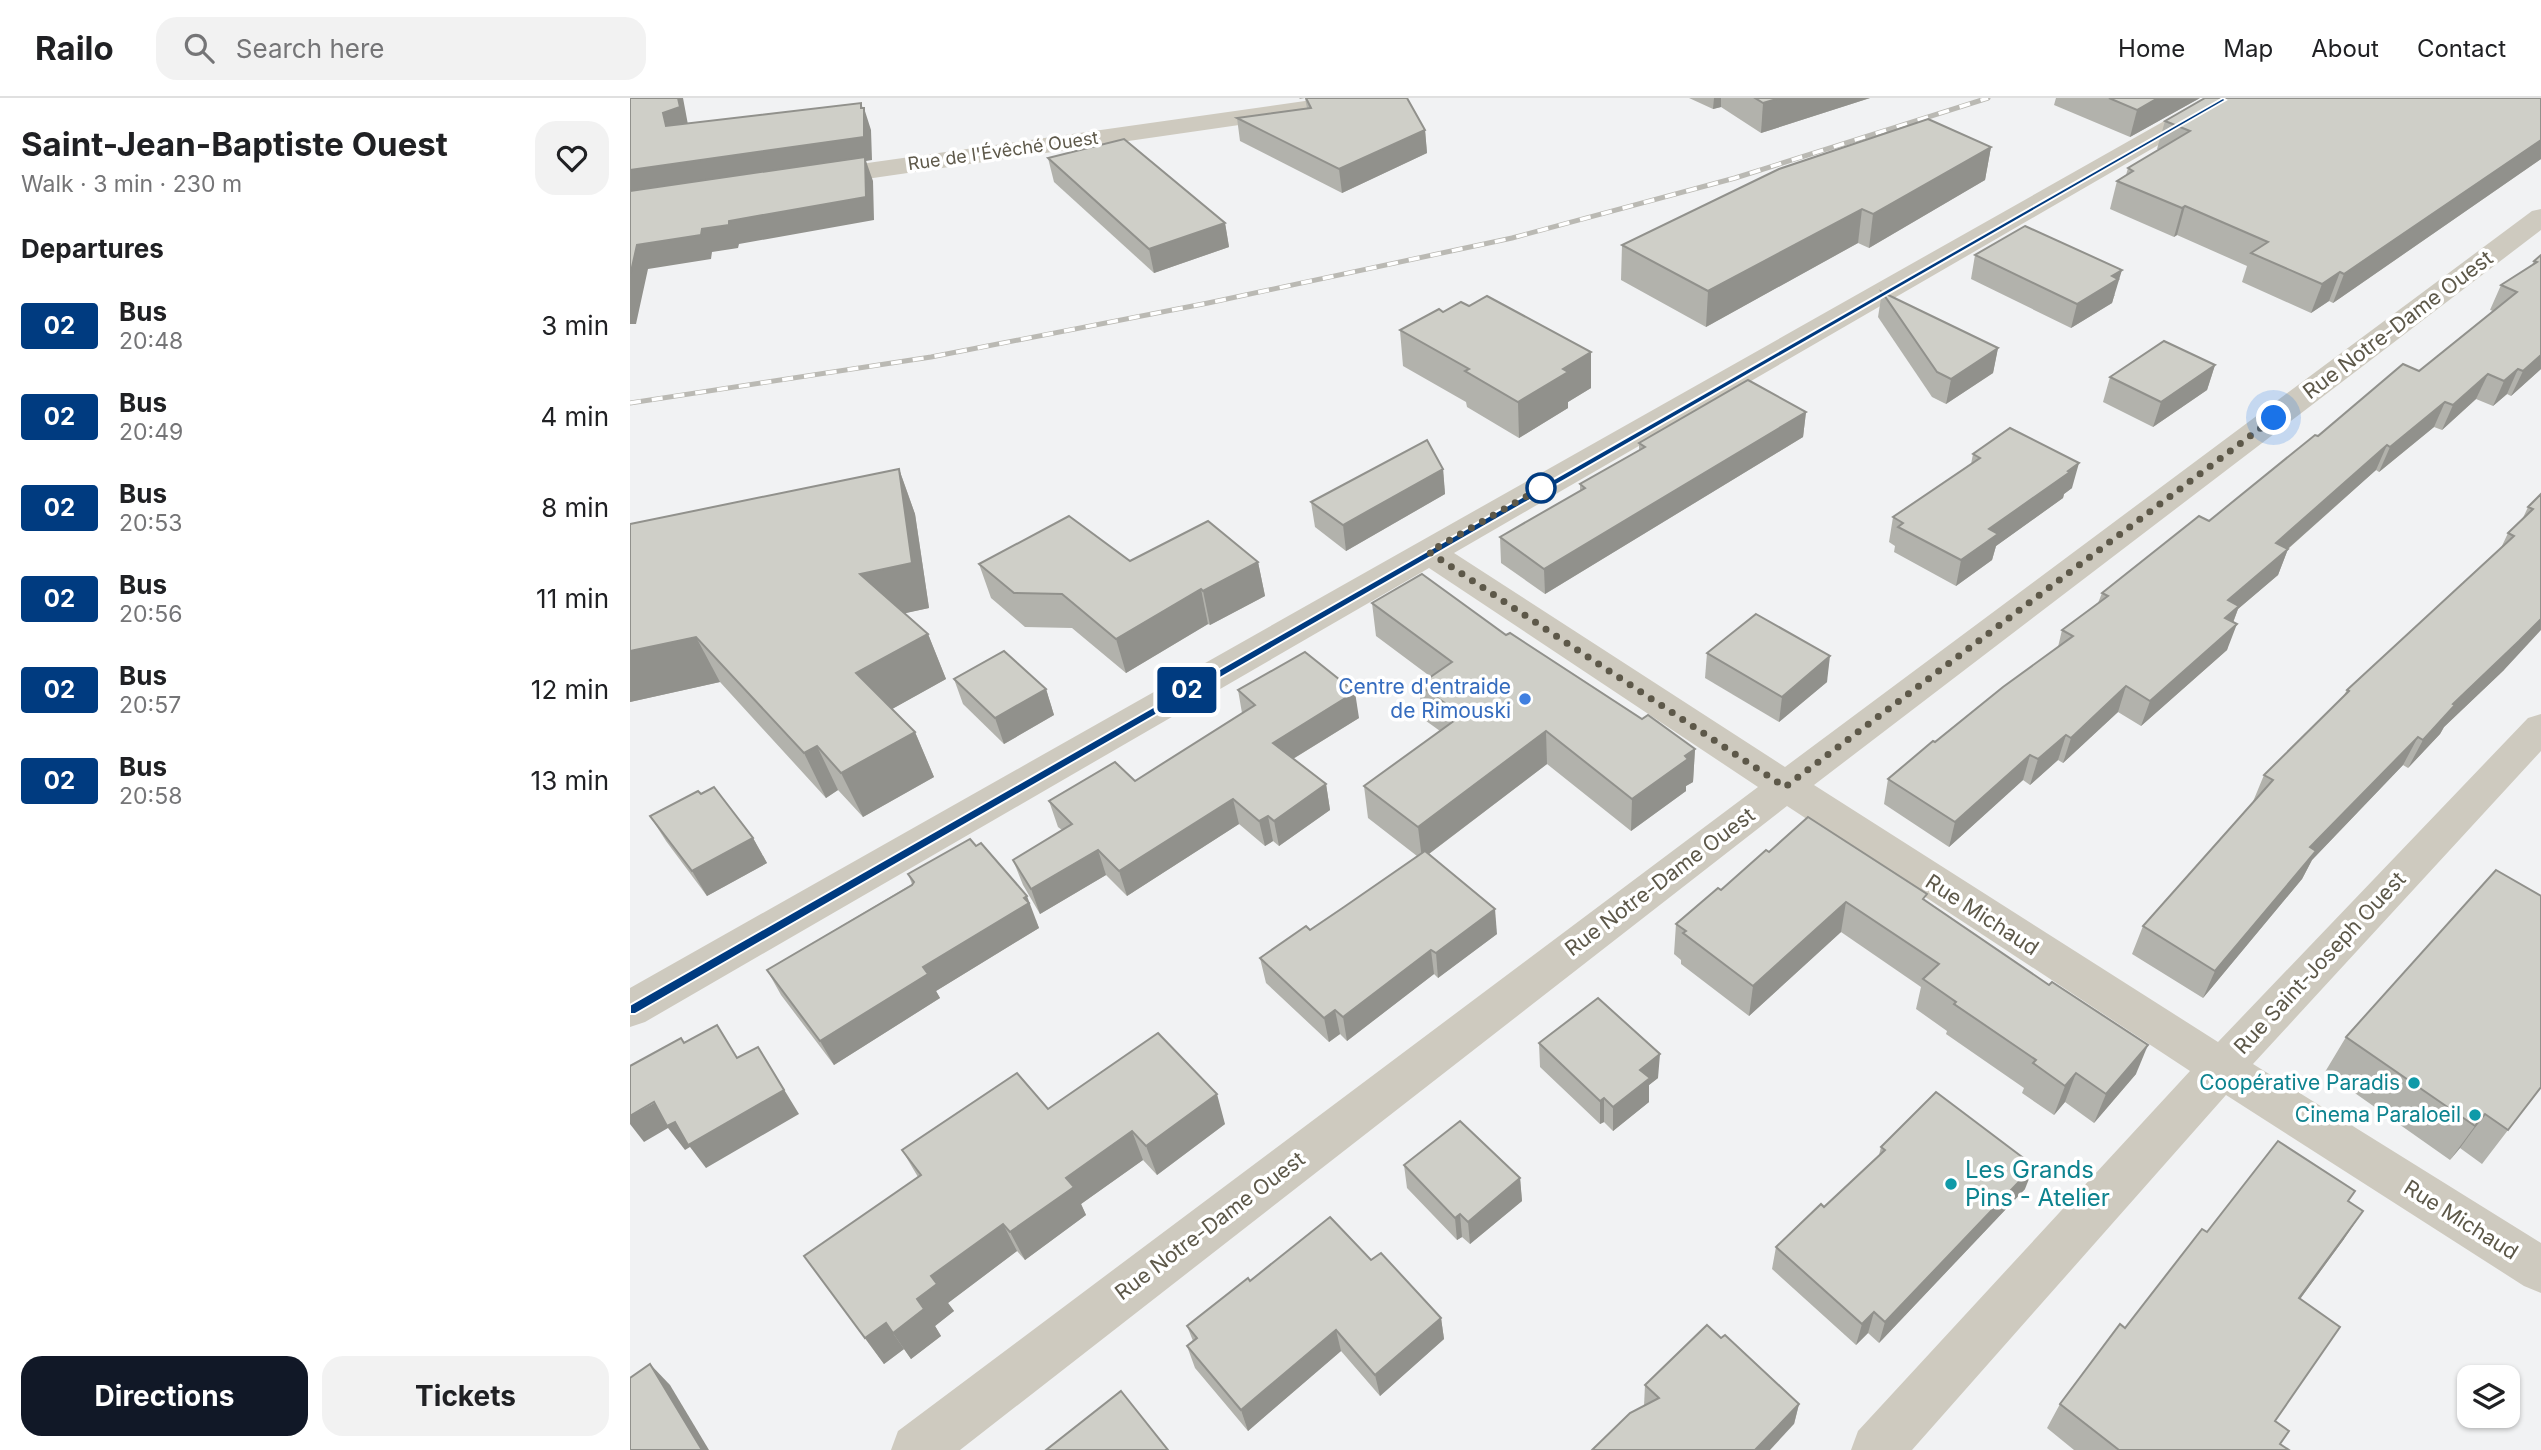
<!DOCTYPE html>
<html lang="en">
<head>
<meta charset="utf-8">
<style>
  body { margin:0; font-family:Inter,sans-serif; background:#f2f2f2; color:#202124; height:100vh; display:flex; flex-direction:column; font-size:26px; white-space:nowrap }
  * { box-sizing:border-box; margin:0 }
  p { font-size:23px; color:#757577 }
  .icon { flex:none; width:38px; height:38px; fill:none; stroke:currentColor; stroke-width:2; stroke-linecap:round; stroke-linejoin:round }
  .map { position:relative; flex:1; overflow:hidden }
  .drawer { display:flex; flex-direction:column; background:#fff; width:630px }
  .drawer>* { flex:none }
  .badge { padding:0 14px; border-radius:5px; font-size:24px; line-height:46px }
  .buttons { position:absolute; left:1827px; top:1267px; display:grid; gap:14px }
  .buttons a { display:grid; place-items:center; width:63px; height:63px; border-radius:14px; background:#fff; box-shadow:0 2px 5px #0004; font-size:35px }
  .you { position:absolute; width:35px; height:35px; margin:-18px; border:5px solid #fff; border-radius:50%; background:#1a73e8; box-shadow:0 0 0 10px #1a73e833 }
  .map>.badge { position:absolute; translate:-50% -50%; box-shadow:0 0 0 4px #fff }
  h2 { padding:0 21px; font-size:26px; line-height:63px }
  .round { display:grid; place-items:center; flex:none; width:74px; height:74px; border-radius:21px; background:#f2f2f2 }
  .overview { display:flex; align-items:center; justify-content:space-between; height:119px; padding:0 21px }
  h1 { font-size:33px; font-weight:700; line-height:52px }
  .action { display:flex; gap:14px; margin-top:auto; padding:14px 21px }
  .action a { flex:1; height:80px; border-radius:21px; background:#111827; color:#fff; font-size:28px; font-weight:700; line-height:80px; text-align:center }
  .action a+a { background:#f2f2f2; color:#202124 }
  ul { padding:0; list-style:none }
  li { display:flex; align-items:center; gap:21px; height:91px; padding:0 21px }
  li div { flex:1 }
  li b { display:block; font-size:26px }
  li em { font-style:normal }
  li .badge { min-width:77px; font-weight:700; text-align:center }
  header { display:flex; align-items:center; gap:42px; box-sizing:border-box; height:98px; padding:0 35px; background:#fff; border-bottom:2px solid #e0e0e0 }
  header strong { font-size:33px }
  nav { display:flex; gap:38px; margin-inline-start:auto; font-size:24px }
  .search { width:490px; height:63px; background:#f2f2f2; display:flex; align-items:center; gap:18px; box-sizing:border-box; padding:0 24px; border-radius:21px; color:#757577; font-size:26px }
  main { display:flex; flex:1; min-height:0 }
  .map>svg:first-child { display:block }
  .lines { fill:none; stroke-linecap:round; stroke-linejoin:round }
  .minor { fill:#cecabf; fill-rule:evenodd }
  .rail-casing { stroke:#bab9b3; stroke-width:5 }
  .rail { stroke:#fff; stroke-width:3.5; stroke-dasharray:11; stroke-linecap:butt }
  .wall { fill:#b2b2ac }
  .shaded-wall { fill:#91918c }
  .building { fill:#cfcfc8; stroke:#91918c; stroke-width:2 }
  .line { fill:#003b80; stroke:#fff; stroke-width:2 }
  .walk { stroke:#5d5849; stroke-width:7; stroke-dasharray:0 12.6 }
  .stop-dot { fill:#fff; stroke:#003b80; stroke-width:3.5 }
  .shop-dot { fill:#3f7fe0; stroke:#fff; stroke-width:2.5 }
  .culture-dot { fill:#0f9aa8; stroke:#fff; stroke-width:2.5 }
  .labels { text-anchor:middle; stroke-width:7; stroke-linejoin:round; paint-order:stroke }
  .far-street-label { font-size:18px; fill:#5d5849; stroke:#fff }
  .street-label { font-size:21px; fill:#5d5849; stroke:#fff }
  .shop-label { font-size:21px; fill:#366cbe; stroke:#fff; text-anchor:end }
  .culture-label { font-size:21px; fill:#0d838f; stroke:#fff; text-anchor:end }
  .near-culture-label { font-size:24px; fill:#0d838f; stroke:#fff; text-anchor:start }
</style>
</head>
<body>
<header>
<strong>Railo</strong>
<div class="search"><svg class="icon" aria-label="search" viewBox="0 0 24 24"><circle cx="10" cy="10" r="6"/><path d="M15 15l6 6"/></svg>Search here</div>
<nav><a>Home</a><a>Map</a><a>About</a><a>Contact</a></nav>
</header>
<main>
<section class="drawer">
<div class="overview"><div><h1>Saint-Jean-Baptiste Ouest</h1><p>Walk · 3 min · 230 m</p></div><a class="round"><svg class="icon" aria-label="heart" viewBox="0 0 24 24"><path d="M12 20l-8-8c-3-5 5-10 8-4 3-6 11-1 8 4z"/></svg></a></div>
<h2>Departures</h2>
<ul>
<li><span class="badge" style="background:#003b80;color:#fff">02</span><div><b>Bus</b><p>20:48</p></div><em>3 min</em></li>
<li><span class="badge" style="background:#003b80;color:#fff">02</span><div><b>Bus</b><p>20:49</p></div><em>4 min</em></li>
<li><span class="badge" style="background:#003b80;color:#fff">02</span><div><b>Bus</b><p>20:53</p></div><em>8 min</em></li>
<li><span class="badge" style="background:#003b80;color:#fff">02</span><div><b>Bus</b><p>20:56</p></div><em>11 min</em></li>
<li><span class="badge" style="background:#003b80;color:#fff">02</span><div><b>Bus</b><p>20:57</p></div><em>12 min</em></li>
<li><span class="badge" style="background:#003b80;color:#fff">02</span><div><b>Bus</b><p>20:58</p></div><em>13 min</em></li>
</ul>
<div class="action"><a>Directions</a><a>Tickets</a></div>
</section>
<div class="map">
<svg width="1911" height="1352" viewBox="0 0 1911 1352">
  <rect width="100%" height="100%" fill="#f1f2f3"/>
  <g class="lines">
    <g class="minor">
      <polygon points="696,0 759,0 755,5 747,7 188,88 179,85 175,80 179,75 188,72"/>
      <polygon points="1575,0 1605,0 1601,5 824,455 1155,669 1902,113 1911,111 1911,132 1184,687 1588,944 1898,620 1911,616 1911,653 1623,966 1911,1145 1911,1195 1894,1188 1596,997 1282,1352 1221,1352 1228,1333 1560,973 1157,708 330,1352 261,1352 268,1333 1128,689 799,470 15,924 0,929 0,890"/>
    </g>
    <defs>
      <polyline id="rail" points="0,305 301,259 578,205 882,140 1105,80 1358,0"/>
    </defs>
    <use href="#rail" class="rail-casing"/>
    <use href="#rail" class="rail"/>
  </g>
  <g class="wall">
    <polygon points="669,0 777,0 795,32 797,55 712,95 610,43 607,20 677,10 675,0 670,1"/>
    <polygon points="1059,0 1240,0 1131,35 1091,9 1083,11"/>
    <polygon points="1426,0 1570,0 1500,39 1424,7"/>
    <polygon points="1911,0 1911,61 1703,205 1699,203 1681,215 1612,184 1617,168 1547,137 1544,139 1480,111 1487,83 1496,77 1498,70 1529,51 1527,51 1535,23"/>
    <polygon points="1361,49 1355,82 1239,150 1228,145 1076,229 991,182 992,147"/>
    <polygon points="418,60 595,125 599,149 524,175 424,84"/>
    <polygon points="1345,157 1485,197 1484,198 1482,205 1441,230 1341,181"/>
    <polygon points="1911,157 1911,271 1881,298 1877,296 1863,308 1846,301 1812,332 1804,329 1749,374 1746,372 1658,451 1648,477 1608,511 1603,525 1597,552 1511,628 1488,614 1433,665 1428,662 1400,687 1393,682 1319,749 1254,706 1258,681 1428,549 1432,532 1468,505 1472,495 1579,423 1688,338 1789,273 1863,213 1860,212 1871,187 1902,167 1904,163"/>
    <polygon points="1252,194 1368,250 1363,275 1316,306 1302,299 1248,219"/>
    <polygon points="839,208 961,254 961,290 938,304 938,310 889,340 837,309 836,304 773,268 770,232 813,214"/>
    <polygon points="1585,267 1577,292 1523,329 1473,304 1480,279"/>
    <polygon points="1176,314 1173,339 915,496 871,465 870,439 950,393 950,386 1009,352 1009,345"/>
    <polygon points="1343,356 1442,390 1434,396 1433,400 1366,448 1362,462 1326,488 1264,454 1265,448 1259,444 1263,419 1341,366"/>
    <polygon points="269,371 285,416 299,510 275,515 298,536 316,581 262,611 285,634 304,679 233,719 208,692 196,700 90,584 0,604 0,426"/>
    <polygon points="813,371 815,396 716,453 685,429 681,404"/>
    <polygon points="1911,396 1874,572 1814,629 1810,636 1778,670 1773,667 1682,762 1672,781 1573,900 1502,856 1513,828 1622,706 1634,677 1713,599 1717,592 1871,450 1878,435 1892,422 1898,409"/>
    <polygon points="500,463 628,464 635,498 580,527 578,526 496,575 442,530 395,529 361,500 349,466"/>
    <polygon points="742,505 876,537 1012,621 1065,651 1063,684 1056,688 1056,693 1001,733 917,666 799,756 867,836 808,880 804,876 717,943 710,936 699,944 636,885 630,860 680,832 714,809 787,758 738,720 734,688 810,633 792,620 789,587 801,579 746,538"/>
    <polygon points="1077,555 1197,584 1149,624 1075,580"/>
    <polygon points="324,581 416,591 424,617 374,646 333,606"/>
    <polygon points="608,592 729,620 663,661 696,686 700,712 649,748 643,743 635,748 609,726 497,798 476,777 410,816 393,787 383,762 432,732 428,729 419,703 505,683 612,615"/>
    <polygon points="20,718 123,740 137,765 77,798 36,743"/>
    <polygon points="1139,754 1296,803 1506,976 1464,1025 1435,1004 1424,1017 1392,995 1394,990 1316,936 1317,933 1286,911 1291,889 1211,834 1119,918 1051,866 1051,862 1044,856 1046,826 1091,792"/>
    <polygon points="278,776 407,823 406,823 409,830 306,893 310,900 204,967 151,897 137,872 282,786"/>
    <polygon points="1716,939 1911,989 1852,1066 1830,1050 1820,1062 1695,974"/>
    <polygon points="909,945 1028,980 1019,987 1019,1004 983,1033 974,1024 970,1026 910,969"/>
    <polygon points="418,1011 595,1026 527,1077 513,1062 451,1106 456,1117 395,1162 387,1153 318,1205 324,1213 305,1228 311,1238 281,1261 274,1251 254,1266 174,1158 288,1079 272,1052"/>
    <polygon points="1251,1049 1395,1091 1249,1245 1238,1235 1226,1247 1142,1171 1146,1149 1194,1109 1249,1057"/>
    <polygon points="774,1067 890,1080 892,1103 840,1146 832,1139 827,1142 777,1090"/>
    <polygon points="1725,1093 1718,1103 1714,1141 1670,1201 1645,1323 1650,1346 1659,1352 1444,1352 1417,1330 1430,1306 1577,1134"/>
    <polygon points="741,1162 811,1220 814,1241 750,1298 711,1253 618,1333 565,1270 557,1248 563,1243 557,1228 620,1183"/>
    <polygon points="1091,1240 1169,1306 1164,1326 1014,1308 1015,1287"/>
  </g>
  <g class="shaded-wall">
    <polygon points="48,0 53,0 59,32 36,28 33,15"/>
    <polygon points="1084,0 1091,0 1091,9 1083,11"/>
    <polygon points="1150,0 1240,0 1131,35 1133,5"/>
    <polygon points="1528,0 1570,0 1500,39 1507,12"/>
    <polygon points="231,5 234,14 234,10 241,32 242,62 236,63 243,83 244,122 109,146 108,150 82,154 81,161 18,171 6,226 0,226 0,72 231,10"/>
    <polygon points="795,32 797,55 712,95 709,71"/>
    <polygon points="1911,42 1911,61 1703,205 1714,176"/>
    <polygon points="1361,49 1355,82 1239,150 1243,116"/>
    <polygon points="1555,108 1547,137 1544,139 1552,110"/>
    <polygon points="1232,111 1228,145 1076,229 1078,193"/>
    <polygon points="595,125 599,149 524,175 519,151"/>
    <polygon points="1492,172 1482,205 1441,230 1447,206 1482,178"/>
    <polygon points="1710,174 1699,203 1681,215 1692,186"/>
    <polygon points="1368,250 1363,275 1316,306 1321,281"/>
    <polygon points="961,254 961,290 938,304 938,310 889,340 888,304 933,271"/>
    <polygon points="1911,257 1911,271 1881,298 1893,273"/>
    <polygon points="1585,267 1577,292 1523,329 1531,304"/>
    <polygon points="1888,271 1877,296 1863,308 1874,283"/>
    <polygon points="1858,276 1846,301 1812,332 1823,307"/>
    <polygon points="1815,304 1804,329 1749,374 1760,349"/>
    <polygon points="1176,314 1173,339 915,496 914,471"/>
    <polygon points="1757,347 1746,372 1654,454 1658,451 1648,477 1608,511 1600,532 1607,526 1597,552 1511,628 1520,603 1598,502 1646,445"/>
    <polygon points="1449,365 1442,390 1434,396 1433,400 1366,448 1362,462 1326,488 1331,462 1359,431"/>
    <polygon points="269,371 285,416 299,510 249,521 230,476"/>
    <polygon points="813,371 815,396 716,453 713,427"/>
    <polygon points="628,464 635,498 580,527 573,493"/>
    <polygon points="571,491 578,526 496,575 486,541"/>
    <polygon points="1911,521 1911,532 1874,572 1814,629 1810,636 1778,670 1793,642 1823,606"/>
    <polygon points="298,536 316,581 246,620 226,575"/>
    <polygon points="66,539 90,584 0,604 0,553"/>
    <polygon points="1200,558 1197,584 1149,624 1152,599"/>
    <polygon points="1496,588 1488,614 1433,665 1441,640"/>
    <polygon points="416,591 424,617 374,646 365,620"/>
    <polygon points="725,594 729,620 648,670 643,645"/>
    <polygon points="916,633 917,666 792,761 788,729"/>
    <polygon points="285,634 304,679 233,719 211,675"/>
    <polygon points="1436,637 1428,662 1400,687 1408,661"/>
    <polygon points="1788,639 1773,667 1682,762 1672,781 1573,900 1585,873 1680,749"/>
    <polygon points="187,648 208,692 196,700 174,655"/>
    <polygon points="1065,651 1063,684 1056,688 1056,693 1001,733 1002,701"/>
    <polygon points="1400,657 1393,682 1319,749 1325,724"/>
    <polygon points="696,686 700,712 649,748 644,723"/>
    <polygon points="603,701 609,726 497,798 489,773"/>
    <polygon points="638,718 643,743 635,748 629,723"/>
    <polygon points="123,740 137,765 77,798 62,773"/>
    <polygon points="468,752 476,777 410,816 401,791"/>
    <polygon points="397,798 409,830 306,893 310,900 204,967 190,943 293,869"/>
    <polygon points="1216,804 1211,834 1119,918 1123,888"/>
    <polygon points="865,811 867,836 808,880 806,855"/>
    <polygon points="801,852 804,876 717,943 713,919"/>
    <polygon points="705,912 710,936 699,944 694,920"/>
    <polygon points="1518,947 1506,976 1464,1025 1476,996"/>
    <polygon points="128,949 169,1016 76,1070 60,1049 55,1052 38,1030 14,1044 0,1026 0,1018"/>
    <polygon points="1030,956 1028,980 1019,987 1019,1004 983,1033 983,1009 1010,972"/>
    <polygon points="1446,975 1435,1004 1424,1017 1435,988"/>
    <polygon points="587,996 595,1026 527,1077 516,1048"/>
    <polygon points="974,1000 974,1024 970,1026 970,1003"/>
    <polygon points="1855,1016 1830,1050 1820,1062 1845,1028"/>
    <polygon points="502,1033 513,1062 451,1106 456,1117 395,1162 380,1134 436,1080"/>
    <polygon points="1404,1068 1395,1091 1249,1245 1255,1224"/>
    <polygon points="890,1080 892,1103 840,1146 838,1124"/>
    <polygon points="1733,1113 1714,1141 1651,1227 1669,1200"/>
    <polygon points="830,1116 832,1139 827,1142 825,1120"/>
    <polygon points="373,1126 387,1153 318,1205 324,1213 305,1228 311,1238 281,1261 263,1235 287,1201 301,1178"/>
    <polygon points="1244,1214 1238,1235 1226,1247 1232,1226"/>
    <polygon points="811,1220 814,1241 750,1298 745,1277"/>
    <polygon points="256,1225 274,1251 254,1266 235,1240"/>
    <polygon points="706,1232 711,1253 618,1333 611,1312"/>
    <polygon points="20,1266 40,1287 79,1352 72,1352"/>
    <polygon points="1169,1306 1164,1326 1140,1352 1125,1352"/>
  </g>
  <g class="building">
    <polygon points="0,0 48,0 50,9 33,15 36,28 231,5 231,10 234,10 234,39 0,72"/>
    <polygon points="676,0 777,0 795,32 709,71 607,20 681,10"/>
    <polygon points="1125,0 1150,0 1133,5"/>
    <polygon points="1479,0 1528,0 1507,12"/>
    <polygon points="1575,0 1911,0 1911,42 1714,176 1710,174 1692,186 1621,155 1638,144 1555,108 1552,110 1487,83 1503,73 1498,70 1560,33 1535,23"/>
    <polygon points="1298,21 1361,49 1243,116 1232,111 1078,193 992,147 1149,71"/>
    <polygon points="494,41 595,125 519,151 418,60"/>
    <polygon points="235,59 236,99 99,123 99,127 72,131 71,137 7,147 0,178 0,93"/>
    <polygon points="1395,128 1492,172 1482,178 1488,181 1447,206 1345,157"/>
    <polygon points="1911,157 1911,257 1893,273 1888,271 1874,283 1858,276 1823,307 1815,304 1760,349 1757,347 1646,445 1658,451 1598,502 1609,508 1595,520 1607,526 1520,603 1496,588 1441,640 1436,637 1408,661 1400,657 1325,724 1258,681 1303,643 1305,644 1373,589 1443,538 1432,532 1478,498 1472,495 1569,418 1579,423 1685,337 1688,338 1773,266 1789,273 1887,194 1871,187 1907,164 1904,163"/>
    <polygon points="1252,194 1368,250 1321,281 1307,274"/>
    <polygon points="857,198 961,254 933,271 938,274 888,304 835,273 839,271 770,232 809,211 813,214 831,204 839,208"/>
    <polygon points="1534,243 1585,267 1531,304 1480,279"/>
    <polygon points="1118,282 1176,314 914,471 870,439 955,390 950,386 1015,349 1009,345"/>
    <polygon points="1380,330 1449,365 1438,373 1440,374 1359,431 1368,436 1331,462 1268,429 1273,425 1263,419 1350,360 1343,356"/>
    <polygon points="797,342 813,371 713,427 681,404"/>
    <polygon points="269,371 282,465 230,476 298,536 226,575 285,634 211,675 187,648 174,655 66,539 0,553 0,426"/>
    <polygon points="1911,396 1911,521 1889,543 1823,606 1825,607 1793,642 1788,639 1680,749 1686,753 1585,873 1513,828 1643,682 1634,677 1719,593 1717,592 1884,438 1878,435 1903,411 1898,409"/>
    <polygon points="439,418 500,463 578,423 628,464 573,493 571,491 486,541 432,496 384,495 349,466"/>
    <polygon points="792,476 876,537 880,535 1012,621 1018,617 1065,651 1055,658 1058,661 1002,701 916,633 788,729 734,688 832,617 789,587 822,564 742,505"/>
    <polygon points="1126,516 1200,558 1152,599 1077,555"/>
    <polygon points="374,553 416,591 365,620 324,581"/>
    <polygon points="675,554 725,594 643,645 696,686 644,723 638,718 629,723 603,701 489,773 468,752 401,791 383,762 442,726 419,703 485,664 505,683 625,607 608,592"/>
    <polygon points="84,689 123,740 62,773 20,718 68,693 71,696"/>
    <polygon points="1178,719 1297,796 1293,801 1419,887 1422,884 1518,947 1476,996 1446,975 1435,988 1403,965 1406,962 1324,906 1326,904 1293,881 1309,866 1216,804 1123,888 1053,835 1056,833 1046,826 1088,790 1091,792 1136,752 1139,754"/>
    <polygon points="340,741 346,748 351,745 397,798 394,800 399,805 293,869 298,876 190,943 137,872 282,787 284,784 278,776"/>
    <polygon points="795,753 865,811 806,855 801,852 713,919 705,912 694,920 630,860 676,828 680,832 714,809"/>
    <polygon points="1866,772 1911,798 1911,989 1878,1032 1855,1016 1845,1028 1716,939"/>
    <polygon points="968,900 1030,956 1010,972 1020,980 983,1009 974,1000 970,1003 909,945"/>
    <polygon points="87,927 107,960 128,949 154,992 58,1047 45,1024 37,1028 24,1004 0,1018 0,968 51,940 54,945"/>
    <polygon points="528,935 587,996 516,1048 502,1033 436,1080 444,1089 380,1134 373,1126 301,1178 307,1186 287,1201 294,1211 263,1235 256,1225 235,1240 174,1158 291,1077 272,1052 387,975 418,1011"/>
    <polygon points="1306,994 1404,1068 1255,1224 1244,1214 1232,1226 1146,1149 1191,1106 1194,1109 1255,1052 1251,1049"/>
    <polygon points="830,1023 890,1080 838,1124 830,1116 825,1120 774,1067"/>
    <polygon points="1648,1043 1725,1093 1718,1103 1733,1113 1669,1200 1710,1229 1645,1323 1659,1333 1650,1346 1659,1352 1489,1352 1430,1306 1490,1226 1495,1230 1572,1131 1577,1134"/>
    <polygon points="700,1119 741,1162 751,1155 811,1220 745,1277 706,1232 611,1312 557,1248 567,1240 557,1228 618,1180 620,1183"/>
    <polygon points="1077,1227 1091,1240 1095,1237 1169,1306 1125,1352 962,1352 1000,1315 1029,1300 1015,1287"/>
    <polygon points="20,1266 72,1352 0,1352 0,1280"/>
    <polygon points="491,1293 538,1352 416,1352"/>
  </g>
  <polygon class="line" points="1593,0 1596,2 5,916 0,916 0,907"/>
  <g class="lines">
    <polyline class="walk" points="911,390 920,385 799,454 1155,689 1644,320"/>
  </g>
  <circle class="stop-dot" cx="911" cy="390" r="14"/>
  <circle class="shop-dot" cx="895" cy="601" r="7"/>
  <g class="culture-dot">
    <circle cx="1784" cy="985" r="7"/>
    <circle cx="1845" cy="1017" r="7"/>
    <circle cx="1321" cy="1086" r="7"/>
  </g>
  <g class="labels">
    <g class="far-street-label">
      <text transform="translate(373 53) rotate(-8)" y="6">Rue de l'Évêché Ouest</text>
    </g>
    <g class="street-label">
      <text transform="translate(1768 227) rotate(-37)" y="7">Rue Notre-Dame Ouest</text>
      <text transform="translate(1030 784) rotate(-37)" y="7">Rue Notre-Dame Ouest</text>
      <text transform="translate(1352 817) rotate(33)" y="7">Rue Michaud</text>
      <text transform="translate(1690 865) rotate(-47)" y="7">Rue Saint-Joseph Ouest</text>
      <text transform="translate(1831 1122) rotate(32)" y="7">Rue Michaud</text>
      <text transform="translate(580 1128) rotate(-37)" y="7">Rue Notre-Dame Ouest</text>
    </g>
    <g class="shop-label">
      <text x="881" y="596">Centre d'entraide<tspan x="881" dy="24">de Rimouski</tspan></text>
    </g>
    <g class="culture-label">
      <text x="1770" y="992">Coopérative Paradis</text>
      <text x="1831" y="1024">Cinema Paraloeil</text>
    </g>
    <g class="near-culture-label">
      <text x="1335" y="1080">Les Grands<tspan x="1335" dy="28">Pins - Atelier</tspan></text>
    </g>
  </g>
</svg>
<div class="buttons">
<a><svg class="icon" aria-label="layers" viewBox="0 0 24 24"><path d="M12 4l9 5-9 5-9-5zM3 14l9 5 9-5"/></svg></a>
</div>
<div class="you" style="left:1644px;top:320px"></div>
<b class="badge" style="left:557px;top:592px;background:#003b80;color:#fff">02</b>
</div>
</main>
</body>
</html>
